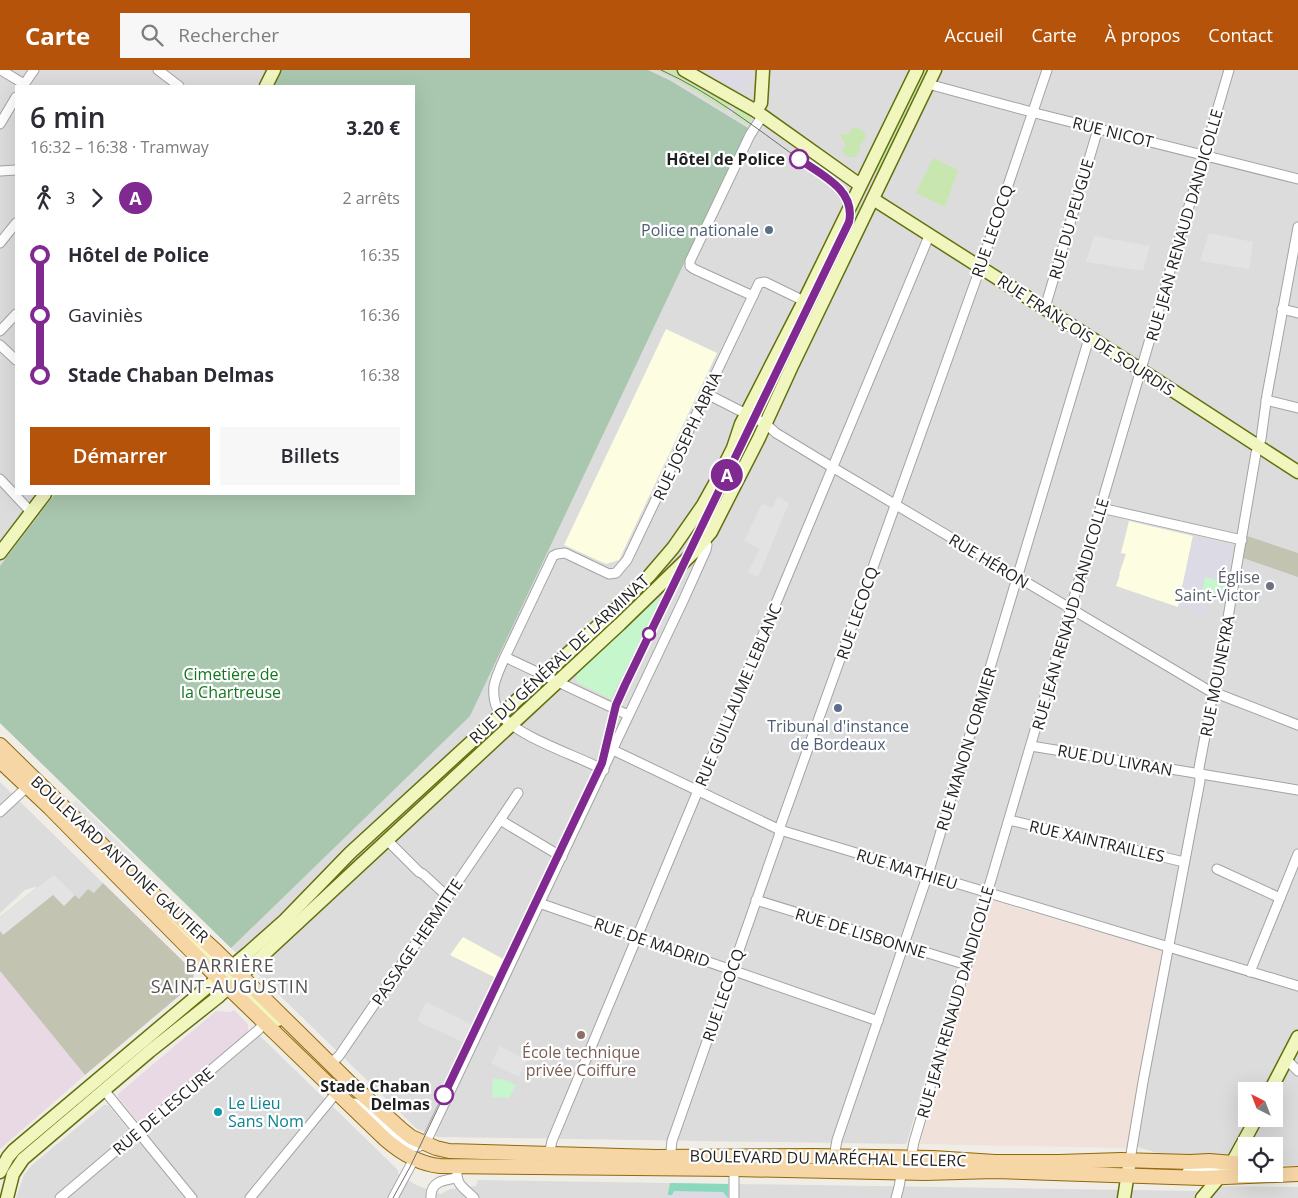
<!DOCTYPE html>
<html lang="fr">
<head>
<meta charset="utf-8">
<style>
  body { margin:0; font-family:"Open Sans",sans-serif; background:#f7f7f7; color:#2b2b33; height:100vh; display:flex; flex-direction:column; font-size:19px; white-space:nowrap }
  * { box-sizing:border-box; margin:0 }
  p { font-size:16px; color:#7c7c81 }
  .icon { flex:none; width:28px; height:28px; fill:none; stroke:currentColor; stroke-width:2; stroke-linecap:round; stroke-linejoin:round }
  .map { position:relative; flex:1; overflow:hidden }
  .sheet { position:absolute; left:15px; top:15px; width:400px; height:410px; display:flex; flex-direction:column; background:#fff; border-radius:0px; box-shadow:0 5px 20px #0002 }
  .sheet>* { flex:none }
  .badge { padding:0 10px; border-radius:16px; font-size:18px; line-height:32px }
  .needle { width:32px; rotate:318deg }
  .fabs { position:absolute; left:1238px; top:1012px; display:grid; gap:10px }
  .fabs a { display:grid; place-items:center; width:45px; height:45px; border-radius:0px; background:#fff; box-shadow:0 5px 20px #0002; font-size:25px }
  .map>.badge { position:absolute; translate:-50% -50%; box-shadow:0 0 0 2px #fff }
  .legs { display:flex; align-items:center; gap:8px; height:55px; padding:0 15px; font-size:16px }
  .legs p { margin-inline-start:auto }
  .head { display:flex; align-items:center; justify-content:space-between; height:85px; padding:0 15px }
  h1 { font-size:28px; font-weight:600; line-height:38px }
  .cta { display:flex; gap:10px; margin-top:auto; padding:10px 15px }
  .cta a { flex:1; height:58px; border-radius:0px; background:#b45309; color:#fff; font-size:20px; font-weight:600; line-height:58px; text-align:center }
  .cta a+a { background:#f7f7f7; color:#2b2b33 }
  ul { padding:0 15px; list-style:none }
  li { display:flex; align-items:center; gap:18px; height:60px; font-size:19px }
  li i { display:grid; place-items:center; width:8px; height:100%; margin:0 6px; background:currentColor }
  li i::after { content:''; width:12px; height:12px; margin:-6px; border:4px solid; border-radius:50%; background:#fff }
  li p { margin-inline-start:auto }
  li:first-child i { background:linear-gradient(#0000 50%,currentColor 0) }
  li:last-child i { background:linear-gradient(currentColor 50%,#0000 0) }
  header { display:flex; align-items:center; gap:30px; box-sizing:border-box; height:70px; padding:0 25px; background:#b45309; color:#fff }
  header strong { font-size:24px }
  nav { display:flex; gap:28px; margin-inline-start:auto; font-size:18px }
  .search { width:350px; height:45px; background:#f7f7f7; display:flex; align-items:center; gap:12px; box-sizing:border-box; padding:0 18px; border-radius:0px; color:#7c7c81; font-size:19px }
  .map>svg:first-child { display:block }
  .residential { fill:#dddcdc; fill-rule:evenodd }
  .industrial { fill:#e8d9e4 }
  .education { fill:#fcfde1 }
  .military { fill:#f0e1da }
  .construction { fill:#c3c3b2 }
  .grass { fill:#c8e6b0 }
  .cemetery { fill:#a9c7ae }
  .park { fill:#c6f6cc }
  .pitch { fill:#8ad9bd }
  .parking { fill:#e3e3e3 }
  .plaza { fill:#dbdae5 }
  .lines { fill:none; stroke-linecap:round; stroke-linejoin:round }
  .street-casing { stroke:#a3a3a3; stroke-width:11 }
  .secondary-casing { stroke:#62700c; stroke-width:15 }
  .primary-casing { stroke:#90690a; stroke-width:16 }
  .street { stroke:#fff; stroke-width:9 }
  .secondary { stroke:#f1f5be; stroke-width:12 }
  .primary { stroke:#f6d6a5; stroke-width:14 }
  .tram { stroke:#6d6d6d; stroke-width:1 }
  .line-1-casing { stroke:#fff; stroke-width:11 }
  .line-1 { stroke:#802990; stroke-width:8 }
  .stop-1-dot { fill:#fff; stroke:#802990; stroke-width:2.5 }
  .service-dot { fill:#5c6f8a; stroke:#fff; stroke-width:2 }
  .worship-dot { fill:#6b7280; stroke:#fff; stroke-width:2 }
  .education-dot { fill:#8d6e63; stroke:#fff; stroke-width:2 }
  .culture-dot { fill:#0f9aa8; stroke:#fff; stroke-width:2 }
  .labels { text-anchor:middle; stroke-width:4.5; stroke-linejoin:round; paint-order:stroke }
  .street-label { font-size:16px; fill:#1f1f1f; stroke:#fff }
  .stop-label { font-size:16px; font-weight:bold; fill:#1f1f1f; stroke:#fff; text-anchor:end }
  .service-label { font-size:16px; fill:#4e5e75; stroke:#fff; text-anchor:end }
  .worship-label { font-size:16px; fill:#5b616d; stroke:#fff; text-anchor:end }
  .park-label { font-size:16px; fill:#13771f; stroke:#fff }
  .education-label { font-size:16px; fill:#785e54; stroke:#fff }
  .culture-label { font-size:16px; fill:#0d838f; stroke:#fff; text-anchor:start }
  .neighbourhood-label { font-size:18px; letter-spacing:1px; fill:#525252; stroke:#fff }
</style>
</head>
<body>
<header>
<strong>Carte</strong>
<div class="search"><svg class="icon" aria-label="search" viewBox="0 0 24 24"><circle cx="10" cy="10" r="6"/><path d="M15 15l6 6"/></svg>Rechercher</div>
<nav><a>Accueil</a><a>Carte</a><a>À propos</a><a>Contact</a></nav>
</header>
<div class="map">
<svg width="1298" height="1128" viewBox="0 0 1298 1128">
  <rect width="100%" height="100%" fill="#efede6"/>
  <g class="residential">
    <path d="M 0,0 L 1298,0 L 1298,1096 L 1274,1095 L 1274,1076 L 1246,1076 L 1246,1094 L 1190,1092 L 1140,1078 L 1138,1076 L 1143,1012 L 1168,877 L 987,824 L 979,828 L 907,1072 L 905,1074 L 438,1067 L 417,1059 L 0,653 ZM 16,16 L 414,16 L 414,424 L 16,424 ZM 1246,1021 L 1274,1021 L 1274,1049 L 1246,1049 Z"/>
    <polygon points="0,712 103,813 94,824 79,829 35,817 25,820 0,843"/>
    <polygon points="258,966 260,966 398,1100 398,1103 416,1115 441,1124 450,1119 476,1116 478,1110 1197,1121 1198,1124 1195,1128 16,1128 24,1105 32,1095 104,1035 108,1035 129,1060 128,1063 134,1070 137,1071 146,1063 147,1060"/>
    <polygon points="1218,1116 1298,1117 1298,1128 1208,1128"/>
  </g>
  <g class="industrial">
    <polygon points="0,901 85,1005 0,1079"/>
    <polygon points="234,940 248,954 248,962 141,1052 138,1052 118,1027 118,1024 216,941 231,942"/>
  </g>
  <g class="education">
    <polygon points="666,259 717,283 619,490 606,494 564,475"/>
    <polygon points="1129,451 1193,466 1178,537 1116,516 1120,504 1119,504 1126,484 1121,483"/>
    <polygon points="463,867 503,889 494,907 450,885"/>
  </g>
  <polygon class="military" points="991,830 1162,881 1127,1078 921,1074 920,1073"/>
  <g class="construction">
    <polygon points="1247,466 1298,483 1298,507 1243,488"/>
    <polygon points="54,804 79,829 88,819 94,823 103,813 194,902 192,915 85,1005 0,901 0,847"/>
  </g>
  <g class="grass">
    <polygon points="656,0 674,0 732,32 726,41 677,10"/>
    <polygon points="922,0 929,0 881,104 872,100"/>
    <polygon points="737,36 751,46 750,56 732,44"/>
    <polygon points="853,58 858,58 865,63 865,69 860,75 860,81 855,87 848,87 842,82 845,76 844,71 841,68 841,64 848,64"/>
    <polygon points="933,88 958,100 945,137 916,123"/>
    <polygon points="857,133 865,137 766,344 755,338"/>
    <polygon points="748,352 759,358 709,459 687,482"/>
    <polygon points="692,490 675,524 668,521 676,506"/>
  </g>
  <polygon class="cemetery" points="281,0 648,0 671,11 748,58 470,646 231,878 0,653 0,496 55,424 414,424 414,16 274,16"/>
  <g class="park">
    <polygon points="1205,507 1227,512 1223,528 1209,524 1209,522 1202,520"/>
    <polygon points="659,528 660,529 611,629 578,613 576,608 577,603"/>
    <polygon points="493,1009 502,1009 516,1015 509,1028 492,1027"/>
  </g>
  <polygon class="pitch" points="670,1113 728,1114 728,1128 667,1128"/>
  <g class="parking">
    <polygon points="1209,163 1253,172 1249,199 1200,191"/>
    <polygon points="1094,166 1150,176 1143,201 1086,192"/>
    <polygon points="778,427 789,433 758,507 748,502 760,479 744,471 762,434 772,438"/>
    <polygon points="76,730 135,788 129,795 69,737"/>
    <polygon points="54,804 75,825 64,836 53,825 3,865 0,861 0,847"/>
    <polygon points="426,932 471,954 463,972 417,951"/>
    <polygon points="500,976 527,990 519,1007 491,993"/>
  </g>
  <g class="plaza">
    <polygon points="704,0 751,0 749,16 742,21 737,21"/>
    <polygon points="1193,466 1233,475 1227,512 1205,507 1202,520 1197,519 1197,521 1206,523 1203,534 1209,536 1206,547 1192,545 1192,539 1178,537"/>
    <polygon points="674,1121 723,1122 728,1128 667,1128 667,1125 672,1125"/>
  </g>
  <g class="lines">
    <defs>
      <g id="street">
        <polyline points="1,0 24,14"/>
        <polyline points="158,0 179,16"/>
        <polyline points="928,14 1039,44 1298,109"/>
        <polyline points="23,16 34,0"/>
        <polyline points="0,54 16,27"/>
        <polyline points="0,101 16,100"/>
        <polyline points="0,173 16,153"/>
        <polyline points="753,226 694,199 690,196 690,191 750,65 763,45"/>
        <polyline points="1042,238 1047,231 1098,59"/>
        <polyline points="1282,239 1298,243"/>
        <polyline points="0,261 16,244"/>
        <polyline points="0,275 16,290"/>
        <polyline points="707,324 766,354 776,363 827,394 1208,620 1298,655"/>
        <polyline points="1266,330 1298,338"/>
        <polyline points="0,409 31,442"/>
        <polyline points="1101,438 1242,470"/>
        <polyline points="505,587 553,486 557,484 565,483 609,504 616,503 627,490 759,213 765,212 804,231"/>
        <polyline points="1031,676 1298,720"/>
        <polyline points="613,680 780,760 1298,916"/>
        <path d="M 604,700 C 578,686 518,667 501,645 C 495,637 493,626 494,616 C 496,606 501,596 505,587 L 628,645"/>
        <polyline points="0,742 28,716"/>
        <polyline points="500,750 518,723"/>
        <polyline points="1009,750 1184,792"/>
        <polyline points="387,770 419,802 423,804 448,827"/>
        <polyline points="1217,799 1280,828"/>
        <polyline points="756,830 967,895"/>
        <polyline points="539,833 878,951"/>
        <polyline points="1250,902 1298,784"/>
        <polyline points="1286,989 1298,1001"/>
        <polyline points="331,993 339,986 500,750 562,787"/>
        <polyline points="104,1020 192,1128"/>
        <polyline points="355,1033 369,1042 407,1075 417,1077 425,1074 683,531 706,480 707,475 704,470"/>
        <polyline points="549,1084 552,1071 929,166"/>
        <polyline points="834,1087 837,1070 929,801 1087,275 1091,269"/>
        <path d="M 893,1088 C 905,1099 900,1114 896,1128"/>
        <polyline points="911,1088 914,1072 1229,0"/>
        <polyline points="670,1090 672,1071 779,766 781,754 978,204 1047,0"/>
        <polyline points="1130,1090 1143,1012 1200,711 1199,698 1212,629 1216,618 1256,383 1261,369 1267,325 1298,157"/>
        <path d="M 457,1096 C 456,1116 461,1115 474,1128"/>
        <polyline points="1187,1102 1202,1101 1221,1096"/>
        <polyline points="60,1128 257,961 266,952"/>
        <polyline points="250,1128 337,1022 339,1023"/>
        <polyline points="393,1128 414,1089"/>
        <path d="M 431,1128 C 430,1112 443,1110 456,1108"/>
        <polyline points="734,1128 734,1099 736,1096"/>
      </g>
      <g id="secondary">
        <polyline points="684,0 756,41 860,115"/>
        <polyline points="266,16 274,0"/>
        <polyline points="756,41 761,33 763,0"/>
        <polyline points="873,129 1135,296 1298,402"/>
        <polyline points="0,483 45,424"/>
        <path d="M 165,849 C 189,866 207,890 234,902"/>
        <polyline points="227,910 239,915 278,950"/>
        <polyline points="1270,1021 1298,967"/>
        <polyline points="0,1102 8,1087 14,1080 249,882 285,850 350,783 612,543 649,506 673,478 703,435 718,408 733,378 741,354 804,231 917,0"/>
        <polyline points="7,1128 13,1104 23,1089 150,981 218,927 620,554 693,483 711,462 759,368 792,296 935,0"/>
        <polyline points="1124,1128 1130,1090"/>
        <polyline points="1202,1128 1233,1091 1256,1049"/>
      </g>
      <g id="primary">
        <polyline points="0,675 141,813 216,881 351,1014 401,1059 411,1067 436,1078 449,1081 656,1087 815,1086 933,1088 995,1092 1059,1092 1121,1090 1190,1092 1209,1091 1246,1094"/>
        <path d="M 0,691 L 50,738 L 208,898 L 385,1069 C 401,1083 419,1094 440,1096 L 734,1099 L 925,1103 L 994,1101 L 1202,1108 L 1298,1104"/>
      </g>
    </defs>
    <use href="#street" class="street-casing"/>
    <use href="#secondary" class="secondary-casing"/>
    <use href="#primary" class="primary-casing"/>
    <use href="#street" class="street"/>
    <use href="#secondary" class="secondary"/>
    <use href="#primary" class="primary"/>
    <path class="tram" d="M 393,1128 L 410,1097 L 602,693 L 616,635 L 625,615 L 849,152 C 851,142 850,132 844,123 C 833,109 813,99 799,89 C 755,57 710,22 661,0"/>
  </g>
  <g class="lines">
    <defs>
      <path id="line-1" d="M 444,1025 L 602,693 L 616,635 L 625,615 L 849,152 C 856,120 822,105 799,89"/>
    </defs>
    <use href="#line-1" class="line-1-casing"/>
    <use href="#line-1" class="line-1"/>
  </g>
  <g class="stop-1-dot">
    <circle cx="799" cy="89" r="9"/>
    <circle cx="649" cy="564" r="6"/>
    <circle cx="444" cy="1025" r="9"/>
  </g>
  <g class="service-dot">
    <circle cx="769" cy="160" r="5"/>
    <circle cx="838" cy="638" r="5"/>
  </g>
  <circle class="worship-dot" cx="1270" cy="516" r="5"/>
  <circle class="education-dot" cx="581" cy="965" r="5"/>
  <circle class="culture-dot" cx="218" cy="1042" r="5"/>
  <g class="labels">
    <g class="street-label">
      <text transform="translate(1113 62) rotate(14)" y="6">RUE NICOT</text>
      <text transform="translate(1071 149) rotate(-74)" y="6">RUE DU PEUGUE</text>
      <text transform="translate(1184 155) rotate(-74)" y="6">RUE JEAN RENAUD DANDICOLLE</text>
      <text transform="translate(992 161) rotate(-71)" y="6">RUE LECOCQ</text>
      <text transform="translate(1086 265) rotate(33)" y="6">RUE FRANÇOIS DE SOURDIS</text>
      <text transform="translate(687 366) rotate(-65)" y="6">RUE JOSEPH ABRIA</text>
      <text transform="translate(989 491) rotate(31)" y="6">RUE HÉRON</text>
      <text transform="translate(857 543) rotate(-71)" y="6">RUE LECOCQ</text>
      <text transform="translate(1070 544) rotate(-74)" y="6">RUE JEAN RENAUD DANDICOLLE</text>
      <text transform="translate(559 589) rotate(-43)" y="6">RUE DU GÉNÉRAL DE LARMINAT</text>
      <text transform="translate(1217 606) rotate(-79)" y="6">RUE MOUNEYRA</text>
      <text transform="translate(738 625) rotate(-67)" y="6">RUE GUILLAUME LEBLANC</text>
      <text transform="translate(966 679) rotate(-73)" y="6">RUE MANON CORMIER</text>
      <text transform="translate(1115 690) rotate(10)" y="6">RUE DU LIVRAN</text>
      <text transform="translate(1097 771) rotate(13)" y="6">RUE XAINTRAILLES</text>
      <text transform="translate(120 789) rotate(43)" y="6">BOULEVARD ANTOINE GAUTIER</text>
      <text transform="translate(907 799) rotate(17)" y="6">RUE MATHIEU</text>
      <text transform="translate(861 863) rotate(17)" y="6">RUE DE LISBONNE</text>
      <text transform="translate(417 872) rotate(-56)" y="6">PASSAGE HERMITTE</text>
      <text transform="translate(652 872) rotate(19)" y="6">RUE DE MADRID</text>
      <text transform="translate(723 925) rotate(-71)" y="6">RUE LECOCQ</text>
      <text transform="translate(955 932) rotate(-74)" y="6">RUE JEAN RENAUD DANDICOLLE</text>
      <text transform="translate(163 1041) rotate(-40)" y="6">RUE DE LESCURE</text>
      <text transform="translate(828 1088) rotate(1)" y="6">BOULEVARD DU MARÉCHAL LECLERC</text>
    </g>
    <g class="stop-label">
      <text x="785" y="95">Hôtel de Police</text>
      <text x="430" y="1022">Stade Chaban<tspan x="430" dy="18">Delmas</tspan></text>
    </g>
    <g class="service-label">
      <text x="759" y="166">Police nationale</text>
      <text x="838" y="662" text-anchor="middle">Tribunal d'instance<tspan x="838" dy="18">de Bordeaux</tspan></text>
    </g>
    <g class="worship-label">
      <text x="1260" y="513">Église<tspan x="1260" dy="18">Saint-Victor</tspan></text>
    </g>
    <g class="park-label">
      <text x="231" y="610">Cimetière de<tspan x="231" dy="18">la Chartreuse</tspan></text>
    </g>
    <g class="education-label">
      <text x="581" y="988">École technique<tspan x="581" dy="18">privée Coiffure</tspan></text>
    </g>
    <g class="culture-label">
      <text x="228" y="1039">Le Lieu<tspan x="228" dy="18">Sans Nom</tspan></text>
    </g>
    <g class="neighbourhood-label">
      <text x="230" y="902">BARRIÈRE<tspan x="230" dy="21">SAINT-AUGUSTIN</tspan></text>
    </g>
  </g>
</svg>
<div class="fabs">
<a><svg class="needle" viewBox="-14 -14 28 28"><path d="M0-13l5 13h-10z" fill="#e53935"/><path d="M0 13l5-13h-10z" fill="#7c7c81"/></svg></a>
<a><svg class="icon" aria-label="locate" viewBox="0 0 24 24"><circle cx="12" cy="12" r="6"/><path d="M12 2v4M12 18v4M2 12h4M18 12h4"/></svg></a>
</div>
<b class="badge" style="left:727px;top:405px;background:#802990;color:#fff">A</b>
<section class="sheet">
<div class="head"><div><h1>6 min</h1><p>16:32 – 16:38 · Tramway</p></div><b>3.20 €</b></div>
<div class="legs"><svg class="icon" aria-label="walk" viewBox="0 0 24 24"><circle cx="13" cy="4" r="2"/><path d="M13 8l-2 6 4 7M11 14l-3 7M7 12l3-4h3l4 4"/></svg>3<svg class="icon" aria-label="forward" viewBox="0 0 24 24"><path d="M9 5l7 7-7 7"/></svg><b class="badge" style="background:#802990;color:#fff">A</b><p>2 arrêts</p></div>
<ul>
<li><i style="color:#802990"></i><b>Hôtel de Police</b><p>16:35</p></li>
<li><i style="color:#802990"></i><span>Gaviniès</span><p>16:36</p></li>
<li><i style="color:#802990"></i><b>Stade Chaban Delmas</b><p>16:38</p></li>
</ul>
<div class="cta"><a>Démarrer</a><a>Billets</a></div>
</section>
</div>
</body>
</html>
